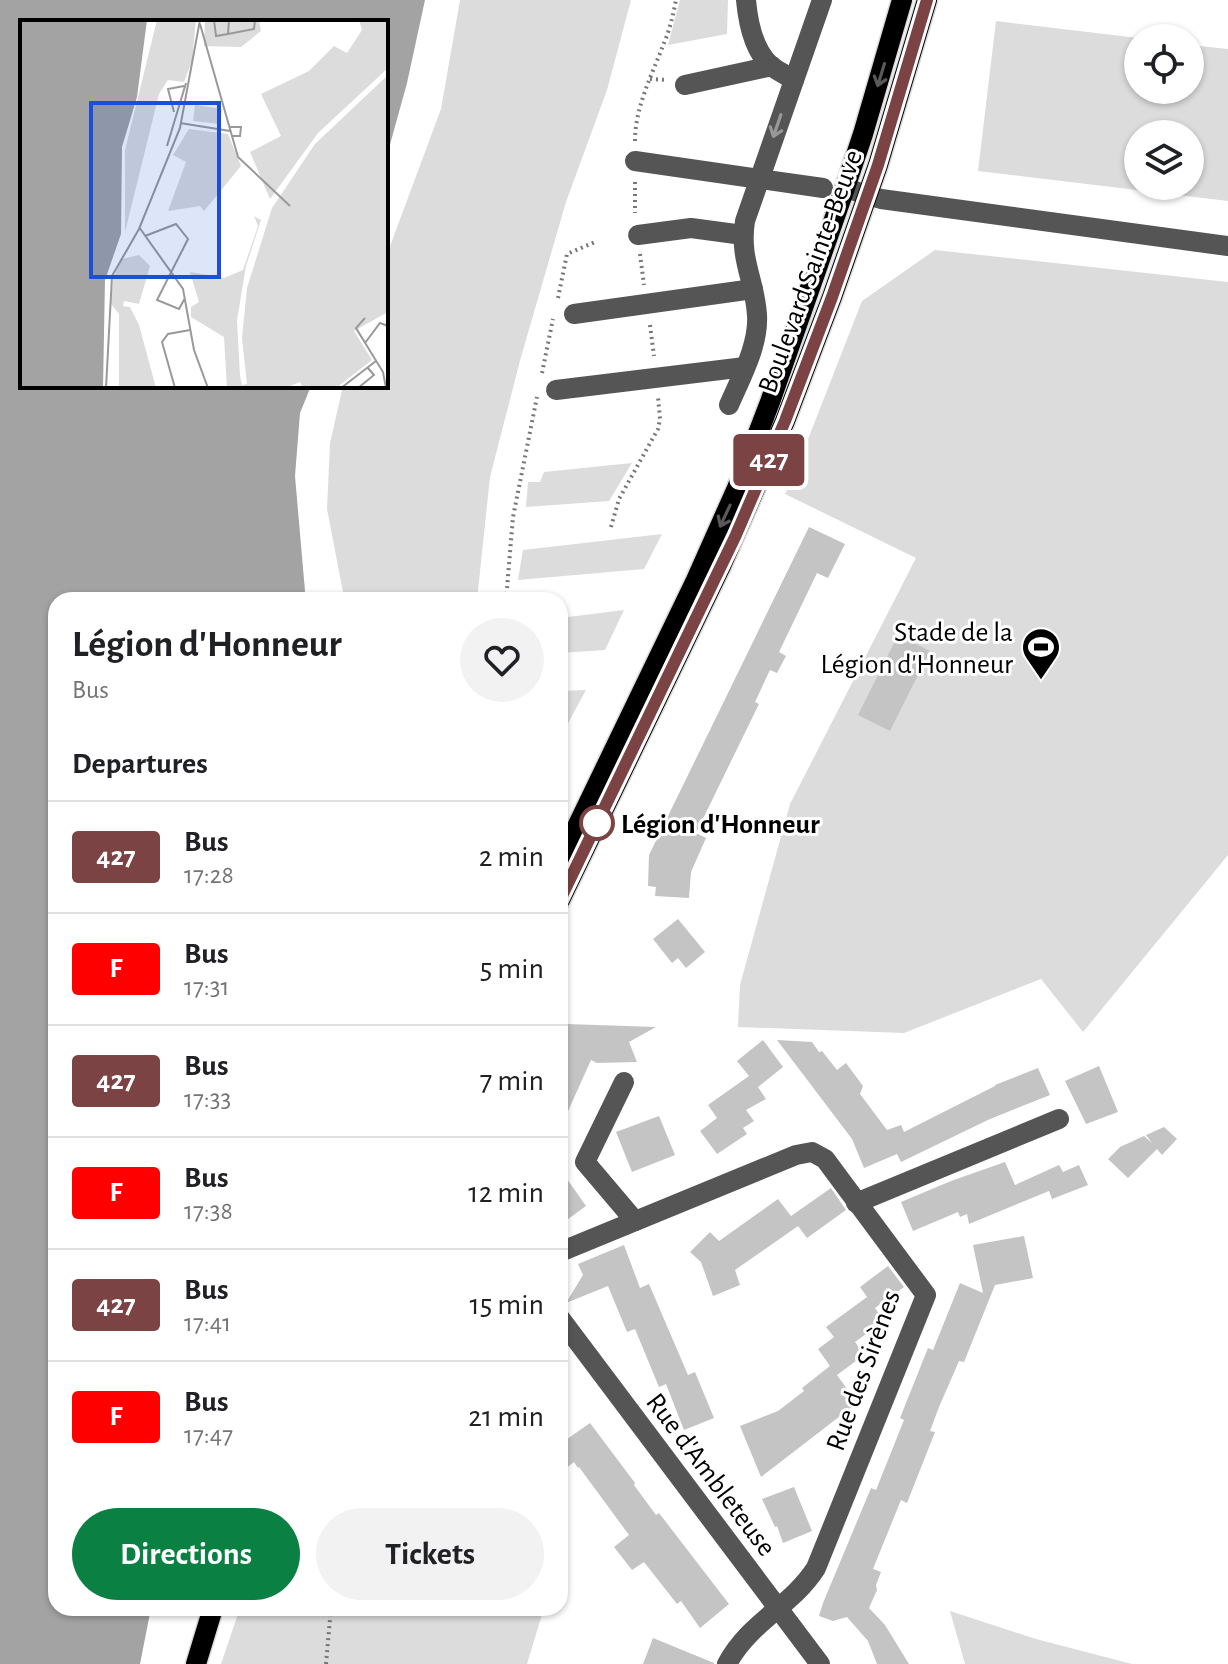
<!DOCTYPE html>
<html lang="en">
<head>
<meta charset="utf-8">
<style>
  body { margin:0; font-family:"Alegreya Sans",sans-serif; background:#f2f2f2; color:#202124; height:100vh; display:flex; flex-direction:column; font-size:30px; white-space:nowrap }
  * { box-sizing:border-box; margin:0 }
  p { font-size:26px; color:#757577 }
  .icon { flex:none; width:44px; height:44px; fill:none; stroke:currentColor; stroke-width:2; stroke-linecap:round; stroke-linejoin:round }
  .map { position:relative; flex:1; overflow:hidden }
  .side { position:absolute; left:48px; top:592px; width:520px; height:1024px; display:flex; flex-direction:column; background:#fff; border-radius:24px; box-shadow:0 2px 6px #0004 }
  .side>* { flex:none }
  .badge { padding:0 16px; border-radius:6px; font-size:28px; line-height:52px }
  .fabs { position:absolute; left:1124px; top:24px; display:grid; gap:16px }
  .fabs a { display:grid; place-items:center; width:80px; height:80px; border-radius:50%; background:#fff; box-shadow:0 2px 6px #0004; font-size:40px }
  .map>.badge { position:absolute; translate:-50% -50%; box-shadow:0 0 0 4px #fff }
  h2 { padding:0 24px; font-size:30px; line-height:72px }
  .round { display:grid; place-items:center; flex:none; width:84px; height:84px; border-radius:42px; background:#f2f2f2 }
  .summary { display:flex; align-items:center; justify-content:space-between; height:136px; padding:0 24px }
  h1 { font-size:38px; font-weight:700; line-height:60px }
  .cta { display:flex; gap:16px; margin-top:auto; padding:16px 24px }
  .cta a { flex:1; height:92px; border-radius:48px; background:#0b8043; color:#fff; font-size:32px; font-weight:700; line-height:92px; text-align:center }
  .cta a+a { background:#f2f2f2; color:#202124 }
  ul { padding:0; list-style:none }
  li { display:flex; align-items:center; gap:24px; height:112px; padding:0 24px; border-top:2px solid #e0e0e0 }
  li div { flex:1 }
  li b { display:block; font-size:30px }
  li em { font-style:normal }
  li .badge { min-width:88px; font-weight:700; text-align:center }
  .map>svg:first-child { display:block }
  .green { fill:#dcdcdc; fill-rule:evenodd }
  .water { fill:#a3a3a3 }
  .building { fill:#c4c4c4 }
  .lines { fill:none; stroke-linecap:round; stroke-linejoin:round }
  .major-casing { stroke:#dbdbdb; stroke-width:23 }
  .path { stroke:#777; stroke-width:4; stroke-dasharray:2 4; stroke-linecap:butt }
  .minor { stroke:#555; stroke-width:20 }
  .major { stroke:#000; stroke-width:20 }
  .oneway { stroke:#595959 }
  .oneway2 { stroke:#999 }
  .line-casing { stroke:#fff; stroke-width:18 }
  .line { stroke:#7b4343; stroke-width:12 }
  .stop-dot { fill:#fff; stroke:#7b4343; stroke-width:4 }
  .labels { text-anchor:middle; stroke-width:6; stroke-linejoin:round; paint-order:stroke }
  .street-label { font-size:28px; fill:#000; stroke:#fff }
  .poi-label { font-size:28px; fill:#000; stroke:#fff; text-anchor:end }
  .stop-label { font-size:28px; font-weight:bold; fill:#000; stroke:#fff; text-anchor:start }
  .inset-road { fill:none; stroke:#999; stroke-width:2 }
  .view { fill:#1d4ed8; fill-opacity:0.15; stroke:#1d4ed8; stroke-width:4 }
  .inset-edge { fill:none; stroke:#000; stroke-width:4 }
</style>
</head>
<body>
<div class="map">
<svg width="1228" height="1664" viewBox="0 0 1228 1664">
  <rect width="100%" height="100%" fill="#fff"/>
  <g class="green">
    <polygon points="460,0 631,0 607,90 566,202 521,357 490,477 477,600 343,600 343,592 327,509 330,443 343,386 386,386 386,257 441,109"/>
    <polygon points="680,0 728,0 727,34 668,45"/>
    <path d="M 996,21 L 1138,38 L 1138,90 L 1190,90 L 1190,45 L 1228,49 L 1228,201 L 978,171 ZM 1138,134 L 1190,134 L 1190,186 L 1138,186 Z"/>
    <polygon points="935,250 1228,282 1228,855 1083,1032 1041,979 904,1033 738,1027 740,985 790,804 916,558 785,494 794,475 862,301"/>
    <polygon points="632,463 609,501 526,507 528,482 540,482 544,472"/>
    <polygon points="662,534 644,569 518,580 523,550"/>
    <polygon points="624,610 605,650 560,653 560,618"/>
    <polygon points="586,690 566,727 560,727 560,691"/>
    <polygon points="240,1608 544,1608 527,1664 221,1664"/>
    <polygon points="950,1611 1036,1639 1132,1664 965,1664"/>
  </g>
  <polygon class="water" points="0,0 425,0 407,83 386,159 386,22 22,22 22,386 311,386 300,413 295,476 305,591 304,600 56,600 56,1608 151,1608 140,1664 0,1664"/>
  <g class="building">
    <polygon points="809,527 845,544 828,578 817,573 779,652 786,656 777,673 770,670 755,702 759,704 696,833 706,838 691,872 689,898 655,896 656,887 648,886 649,855"/>
    <polygon points="898,635 930,651 890,731 858,715"/>
    <polygon points="678,919 705,952 686,968 678,958 672,963 653,939"/>
    <polygon points="567,1024 656,1027 629,1042 637,1062 597,1063 591,1060 560,1129 560,1039"/>
    <polygon points="763,1040 783,1067 758,1087 766,1099 746,1110 754,1121 743,1128 747,1134 717,1154 700,1131 717,1118 708,1105 749,1076 737,1061"/>
    <polygon points="777,1040 812,1042 819,1052 822,1051 837,1070 846,1063 863,1086 860,1094 887,1130 901,1125 904,1132 995,1086 995,1085 1038,1068 1050,1095 990,1119 901,1162 897,1154 864,1168 852,1139"/>
    <polygon points="1099,1066 1118,1112 1086,1124 1065,1081"/>
    <polygon points="659,1116 675,1155 632,1172 616,1132"/>
    <polygon points="1164,1127 1177,1139 1162,1155 1157,1149 1128,1178 1108,1159 1120,1147 1144,1136 1152,1143 1146,1135"/>
    <polygon points="1005,1162 1015,1185 1059,1165 1063,1172 1079,1165 1088,1185 1052,1199 1049,1191 969,1224 967,1214 960,1217 958,1212 913,1231 901,1202 951,1181"/>
    <polygon points="560,1169 586,1206 560,1225"/>
    <polygon points="831,1188 846,1210 807,1238 798,1226 735,1270 740,1285 713,1296 701,1262 690,1252 710,1232 719,1241 778,1199 791,1216"/>
    <polygon points="1024,1236 1033,1278 995,1285 964,1362 959,1361 939,1407 930,1431 935,1432 907,1503 901,1500 873,1569 881,1572 876,1585 877,1590 869,1608 885,1625 909,1664 877,1664 868,1641 847,1617 833,1621 819,1616 823,1603 871,1488 876,1490 904,1420 900,1418 928,1348 933,1350 960,1283 983,1293 973,1245"/>
    <polygon points="624,1245 640,1288 649,1284 688,1375 695,1372 714,1418 684,1430 666,1384 659,1387 635,1329 627,1332 608,1286 566,1303 583,1275 578,1264"/>
    <polygon points="888,1266 904,1287 875,1308 884,1321 855,1342 864,1355 837,1375 857,1403 761,1477 740,1426 778,1411 804,1391 802,1388 830,1366 818,1349 834,1337 826,1327 867,1297 870,1301 860,1287"/>
    <polygon points="590,1423 635,1483 634,1485 656,1515 659,1513 729,1604 700,1628 681,1601 677,1604 644,1562 632,1570 614,1547 629,1535 579,1467 578,1468 574,1462 560,1473 560,1444"/>
    <polygon points="794,1487 812,1531 783,1543 777,1526 775,1527 762,1499"/>
    <polygon points="653,1638 714,1663 714,1664 643,1664"/>
  </g>
  <g class="lines">
    <defs>
      <g id="major">
        <polyline points="560,862 696,580 737,488 770,402 845,188 863,134 902,0"/>
        <polyline points="560,900 721,566 785,421 832,297 878,165 927,0"/>
        <polyline points="196,1664 213,1608"/>
      </g>
    </defs>
    <use href="#major" class="major-casing"/>
    <g class="path">
      <polyline points="650,79 668,80"/>
      <path d="M 635,141 C 635,107 652,75 664,43 C 670,29 673,15 676,0"/>
      <polyline points="635,182 635,213"/>
      <polyline points="640,254 644,285"/>
      <polyline points="558,298 567,254 595,242"/>
      <polyline points="650,325 654,356"/>
      <polyline points="542,373 553,319"/>
      <polyline points="611,527 619,499 658,429 660,419 658,397"/>
      <polyline points="506,600 513,517 537,397"/>
      <polyline points="560,931 566,919"/>
      <polyline points="326,1664 331,1608"/>
    </g>
    <g class="minor">
      <path d="M 746,0 C 748,22 754,51 771,66 C 778,71 786,75 794,80"/>
      <polyline points="685,85 772,66"/>
      <polyline points="635,161 823,188"/>
      <polyline points="845,188 881,199 1228,246"/>
      <polyline points="638,235 691,228 743,235"/>
      <polyline points="574,314 753,289"/>
      <polyline points="556,390 745,367"/>
      <path d="M 729,405 C 741,377 759,345 757,315 C 755,280 739,260 745,221 L 822,0"/>
      <polyline points="624,1082 585,1162 635,1221"/>
      <polyline points="856,1203 1059,1119"/>
      <path d="M 560,1252 L 796,1155 L 812,1152 L 825,1159 L 926,1295 L 816,1568 C 791,1607 750,1621 727,1664"/>
      <polyline points="560,1318 820,1664"/>
    </g>
    <use href="#major" class="major"/>
  </g>
  <defs><path id="oneway-shaft" d="M-6 0H5M1.5-3L5.5 0L1.5 3" fill="none" stroke-width="1.6" stroke-linecap="round" stroke-linejoin="round" transform="scale(2)"/></defs>
  <g class="oneway">
    <use href="#oneway-shaft" transform="translate(881 75) rotate(107)"/>
    <use href="#oneway-shaft" transform="translate(725 516) rotate(115)"/>
  </g>
  <use class="oneway2" href="#oneway-shaft" transform="translate(777 126) rotate(109)"/>
  <g class="lines">
    <defs>
      <polyline id="line" points="560,900 735,537 785,421 832,297 878,165 927,0"/>
    </defs>
    <use href="#line" class="line-casing"/>
    <use href="#line" class="line"/>
  </g>
  <defs>
    <symbol id="stadium-pin" viewBox="-11 -11 22 30"><path d="M0 17L-7.5 6A9.5 9.5 0 1 1 7.5 6Z" fill="#000" stroke="#fff"/><path d="M0-5a6.5 5 0 1 0 0 10a6.5 5 0 1 0 0-10ZM-3.5-1.8h7v3.6h-7Z" fill="#fff"/></symbol>
  </defs>
  <g fill-rule="evenodd">
    <use href="#stadium-pin" x="1019" y="625" width="44" height="60"/>
  </g>
  <circle class="stop-dot" cx="597" cy="823" r="16"/>
  <g class="labels">
    <g class="street-label">
      <text transform="translate(809 271) rotate(-70)" y="10">Boulevard Sainte-Beuve</text>
      <text transform="translate(862 1370) rotate(-70)" y="10">Rue des Sirènes</text>
      <text transform="translate(712 1474) rotate(53)" y="10">Rue d'Ambleteuse</text>
    </g>
    <g class="poi-label">
      <text x="1013" y="641">Stade de la<tspan x="1013" dy="32">Légion d'Honneur</tspan></text>
    </g>
    <g class="stop-label">
      <text x="621" y="833">Légion d'Honneur</text>
    </g>
  </g>
  <g transform="translate(20 20)">
    <rect width="368" height="368" fill="#fff"/>
    <path d="M 137,0 L 176,0 L 172,41 L 164,62 L 148,60 L 139,74 L 105,212 L 105,130 ZM 185,0 L 239,0 L 241,11 L 221,27 L 184,26 ZM 339,0 L 368,0 L 368,48 L 298,113 L 250,179 L 230,132 L 261,116 L 241,74 L 289,51 L 314,26 L 327,33 L 342,10 ZM 368,55 L 368,292 L 334,311 L 352,340 L 316,368 L 283,368 L 280,362 L 265,368 L 207,368 L 204,317 L 171,297 L 171,287 L 179,282 L 170,252 L 204,258 L 223,250 L 238,206 L 234,196 L 241,200 L 226,246 L 217,300 L 220,356 L 222,365 L 227,364 L 222,318 L 227,268 L 252,188 L 295,124 ZM 175,85 L 202,89 L 200,104 L 173,101 ZM 169,109 L 208,114 L 221,146 L 184,191 L 180,186 L 148,191 L 166,142 L 153,135 ZM 119,235 L 130,246 L 119,284 L 104,281 L 103,286 L 110,287 L 119,305 L 136,368 L 99,368 L 99,294 L 91,284 L 93,259 L 102,239 Z" fill="#dcdcdc"/>
    <path d="M 0,0 L 127,0 L 117,77 L 102,127 L 101,214 L 85,260 L 83,368 L 0,368 Z" fill="#a3a3a3"/>
    <path class="inset-road" d="M 194,0 L 196,16 L 208,14M 209,0 L 208,14 L 234,9 L 235,0M 180,4 L 218,137 L 270,186M 154,92 L 148,69 L 164,66M 160,103 L 210,111M 209,107 L 221,107 L 220,116 L 212,116M 147,126 L 166,63M 119,207 L 163,269 L 174,330 L 188,368M 125,216 L 156,204 L 168,219 L 137,280 L 159,289 L 165,278M 345,298 L 336,308 L 363,352 L 366,368M 345,323 L 360,303 L 368,306M 86,368 L 92,256 L 119,209 L 160,108 L 180,0M 155,368 L 142,322 L 148,314 L 170,310M 321,368 L 356,341M 338,368 L 354,355 L 347,347"/>
    <path class="view" d="M 71,83 L 199,83 L 199,257 L 71,257 Z"/>
    <rect width="368" height="368" class="inset-edge"/>
  </g>
</svg>
<div class="fabs">
<a><svg class="icon" aria-label="locate" viewBox="0 0 24 24"><circle cx="12" cy="12" r="6"/><path d="M12 2v4M12 18v4M2 12h4M18 12h4"/></svg></a>
<a><svg class="icon" aria-label="layers" viewBox="0 0 24 24"><path d="M12 4l9 5-9 5-9-5zM3 14l9 5 9-5"/></svg></a>
</div>
<b class="badge" style="left:769px;top:460px;background:#7b4343;color:#fff">427</b>
<section class="side">
<div class="summary"><div><h1>Légion d'Honneur</h1><p>Bus</p></div><a class="round"><svg class="icon" aria-label="heart" viewBox="0 0 24 24"><path d="M12 20l-8-8c-3-5 5-10 8-4 3-6 11-1 8 4z"/></svg></a></div>
<h2>Departures</h2>
<ul>
<li><span class="badge" style="background:#7b4343;color:#fff">427</span><div><b>Bus</b><p>17:28</p></div><em>2 min</em></li>
<li><span class="badge" style="background:#fe0000;color:#fff">F</span><div><b>Bus</b><p>17:31</p></div><em>5 min</em></li>
<li><span class="badge" style="background:#7b4343;color:#fff">427</span><div><b>Bus</b><p>17:33</p></div><em>7 min</em></li>
<li><span class="badge" style="background:#fe0000;color:#fff">F</span><div><b>Bus</b><p>17:38</p></div><em>12 min</em></li>
<li><span class="badge" style="background:#7b4343;color:#fff">427</span><div><b>Bus</b><p>17:41</p></div><em>15 min</em></li>
<li><span class="badge" style="background:#fe0000;color:#fff">F</span><div><b>Bus</b><p>17:47</p></div><em>21 min</em></li>
</ul>
<div class="cta"><a>Directions</a><a>Tickets</a></div>
</section>
</div>
</body>
</html>
